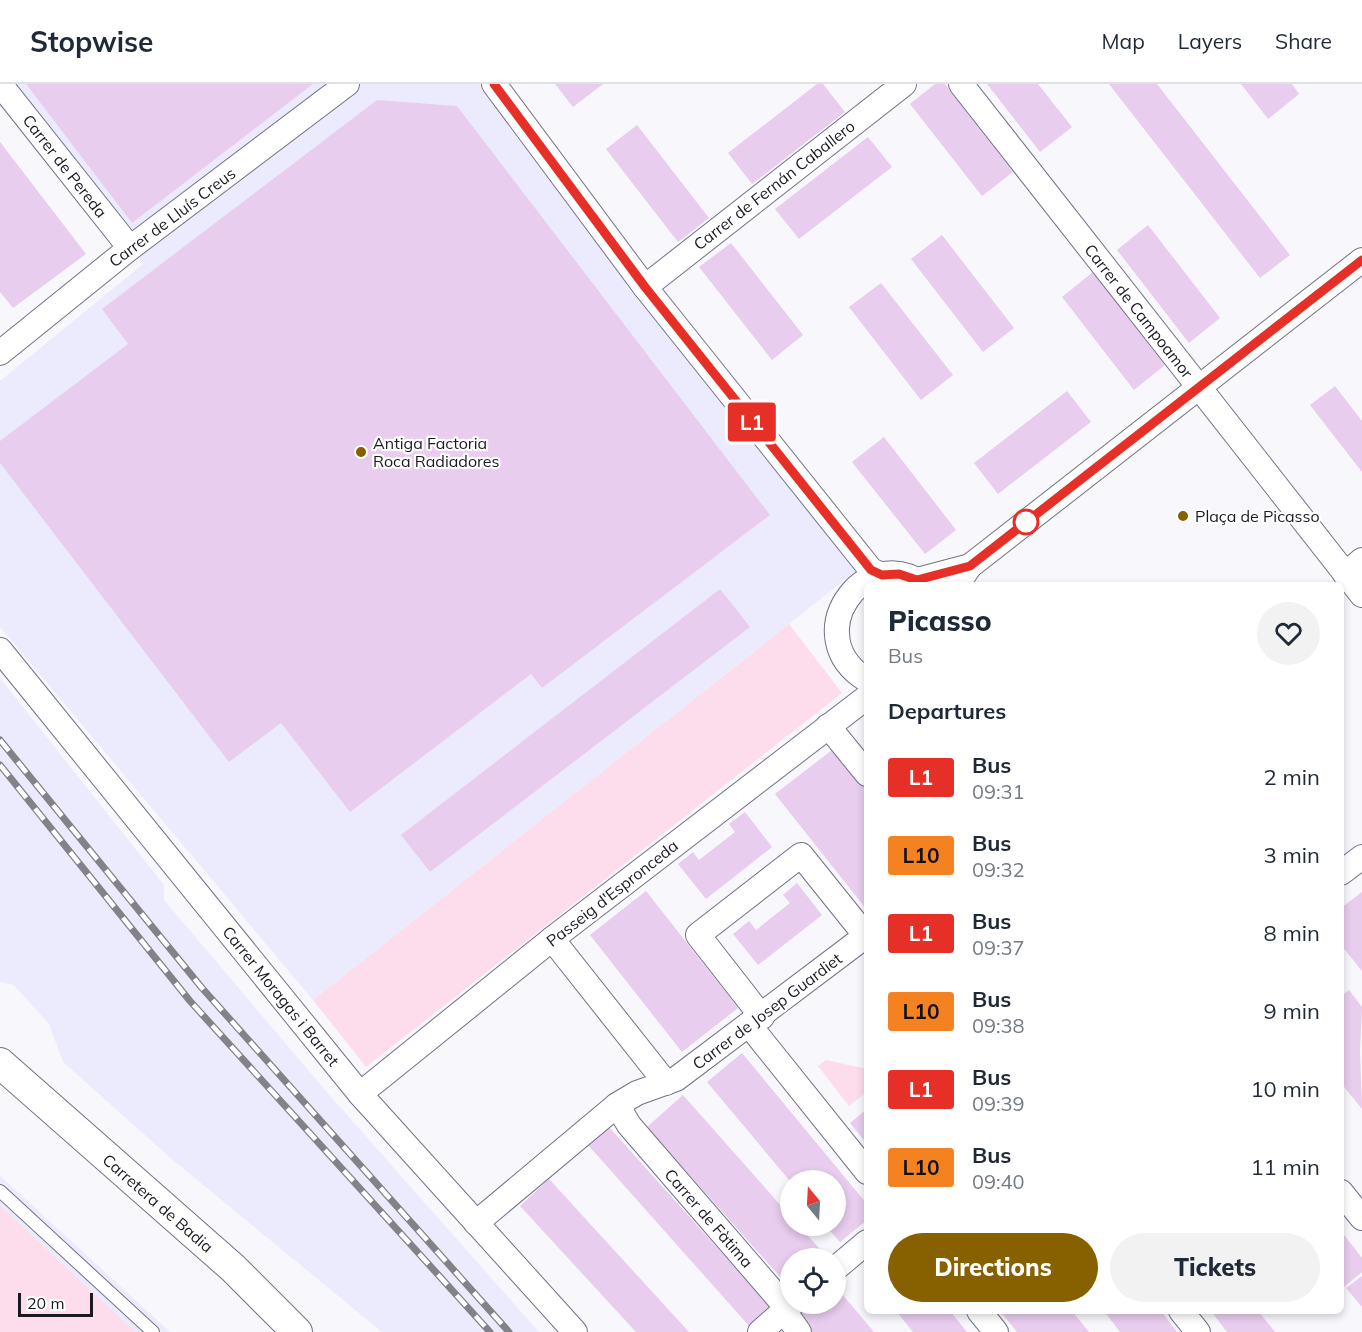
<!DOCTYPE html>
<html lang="en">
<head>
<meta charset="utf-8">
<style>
  body { margin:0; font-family:Mulish,sans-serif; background:#f2f2f3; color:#1f2937; height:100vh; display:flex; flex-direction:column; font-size:22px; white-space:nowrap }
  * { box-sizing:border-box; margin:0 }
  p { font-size:20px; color:#747a83 }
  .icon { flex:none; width:33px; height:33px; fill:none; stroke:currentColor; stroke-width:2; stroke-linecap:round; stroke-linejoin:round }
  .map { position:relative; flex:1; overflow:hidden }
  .side { position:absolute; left:864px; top:498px; width:480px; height:732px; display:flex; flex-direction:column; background:#fff; border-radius:9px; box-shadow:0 3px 9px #0003 }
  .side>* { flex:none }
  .badge { padding:0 12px; border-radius:4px; font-size:21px; line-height:39px }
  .needle { width:39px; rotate:342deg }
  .buttons { position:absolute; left:780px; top:1086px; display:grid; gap:12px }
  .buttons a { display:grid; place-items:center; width:66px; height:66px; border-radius:50%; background:#fff; box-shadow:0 3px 9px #0003; font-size:30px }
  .scale { position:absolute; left:18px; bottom:15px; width:75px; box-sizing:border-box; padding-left:6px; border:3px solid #1b1a22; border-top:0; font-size:16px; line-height:21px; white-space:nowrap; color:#1b1a22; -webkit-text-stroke:4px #fff; paint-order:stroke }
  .map>.badge { position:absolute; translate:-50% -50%; box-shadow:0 0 0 3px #fff }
  h2 { padding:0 24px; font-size:22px; line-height:54px }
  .round { display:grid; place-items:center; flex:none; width:63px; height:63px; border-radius:32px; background:#f2f2f3 }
  .headline { display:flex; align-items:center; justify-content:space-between; height:102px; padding:0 24px }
  h1 { font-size:28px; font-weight:800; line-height:45px }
  .action { display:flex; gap:12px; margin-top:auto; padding:12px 24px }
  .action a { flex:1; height:69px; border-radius:36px; background:#876100; color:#fff; font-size:24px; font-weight:800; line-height:69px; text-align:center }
  .action a+a { background:#f2f2f3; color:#1f2937 }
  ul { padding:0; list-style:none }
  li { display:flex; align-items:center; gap:18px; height:78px; padding:0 24px }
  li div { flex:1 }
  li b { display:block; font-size:22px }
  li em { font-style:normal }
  li .badge { min-width:66px; font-weight:700; text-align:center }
  header { display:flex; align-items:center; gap:36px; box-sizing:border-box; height:84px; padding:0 30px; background:#fff; border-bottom:2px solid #e0e1e3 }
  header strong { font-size:28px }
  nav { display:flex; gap:33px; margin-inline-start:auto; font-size:21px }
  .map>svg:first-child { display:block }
  .built { fill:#ecebfe }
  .green { fill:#fdddeb }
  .building { fill:#e8cdee }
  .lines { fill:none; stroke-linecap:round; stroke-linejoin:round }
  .service-casing { stroke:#737187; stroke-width:14 }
  .minor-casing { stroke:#737187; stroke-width:26 }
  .tertiary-casing { stroke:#737187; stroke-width:32 }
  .service { stroke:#fff; stroke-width:12 }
  .minor { stroke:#fff; stroke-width:24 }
  .tertiary { stroke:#fff; stroke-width:30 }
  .rail-casing { stroke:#838289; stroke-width:7 }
  .rail { stroke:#fff; stroke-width:4.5; stroke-dasharray:14; stroke-linecap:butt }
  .line-casing { stroke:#fff; stroke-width:14 }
  .line { stroke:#e63027; stroke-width:9 }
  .poi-dot { fill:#876100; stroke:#fff; stroke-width:2 }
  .stop-dot { fill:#fff; stroke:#e63027; stroke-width:3 }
  .labels { text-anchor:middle; stroke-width:4.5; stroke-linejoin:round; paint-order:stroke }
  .street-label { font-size:16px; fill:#1b1a22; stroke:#fff }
  .poi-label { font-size:16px; fill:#1b1a22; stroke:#fff; text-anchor:start }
</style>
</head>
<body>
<header>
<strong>Stopwise</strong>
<nav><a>Map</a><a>Layers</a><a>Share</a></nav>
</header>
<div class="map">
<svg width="1362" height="1248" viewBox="0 0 1362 1248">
  <rect width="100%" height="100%" fill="#f7f7fc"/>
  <g class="built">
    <polygon points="0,0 494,0 866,479 313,916 0,543 0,297 143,180"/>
    <polygon points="0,594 164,801 164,816 325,1006 539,1248 382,1248 174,1077 63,978 49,940 14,901 0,898"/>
    <polygon points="0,1092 10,1101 170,1248 0,1248"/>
  </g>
  <g class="green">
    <polygon points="789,540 842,609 366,983 313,916"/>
    <polygon points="826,976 867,985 867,1008 849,1022 818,982"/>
    <polygon points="0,1122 135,1248 0,1248"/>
  </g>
  <g class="building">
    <polygon points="26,0 313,0 132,139"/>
    <polygon points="555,0 603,0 573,23"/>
    <polygon points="817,0 823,0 845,28 752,100 728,69"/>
    <polygon points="935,0 945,0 1013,88 982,112 910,20"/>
    <polygon points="987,0 1038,0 1072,43 1040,68"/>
    <polygon points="1109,0 1157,0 1290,171 1260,194"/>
    <polygon points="1241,0 1292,0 1299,10 1268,35"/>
    <polygon points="377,16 457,22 770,431 542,604 531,590 350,728 281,639 229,678 0,379 0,357 128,260 102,225"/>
    <polygon points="637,41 709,134 678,158 606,65"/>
    <polygon points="868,53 892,83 799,155 775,125"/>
    <polygon points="0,58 86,170 13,224 0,208"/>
    <polygon points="1148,141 1220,234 1189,259 1117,166"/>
    <polygon points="942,151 1014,244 983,268 911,175"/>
    <polygon points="731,159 803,251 772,276 699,183"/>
    <polygon points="1093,188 1165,281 1134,306 1062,213"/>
    <polygon points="881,199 953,291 921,316 849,223"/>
    <polygon points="1335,302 1362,337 1362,388 1310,321"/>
    <polygon points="1067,307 1091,338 998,410 974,379"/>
    <polygon points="884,353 956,446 925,470 852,378"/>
    <polygon points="720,505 750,543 430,788 401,751"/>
    <polygon points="836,663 867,703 867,826 775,710"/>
    <polygon points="745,728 772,763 706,815 678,780 693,768 699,776 735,748 729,740"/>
    <polygon points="797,799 822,831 758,881 733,850 749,837 756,846 790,819 783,811"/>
    <polygon points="646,807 738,924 682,968 590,851"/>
    <polygon points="1362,808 1362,887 1341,861 1341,824"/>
    <polygon points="1349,906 1362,923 1360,967 1362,1025 1341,999 1341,912"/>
    <polygon points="742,969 867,1120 867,1136 840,1158 826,1142 836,1142 836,1096 789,1096 707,998"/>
    <polygon points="683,1011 790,1132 790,1142 799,1142 828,1174 790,1174 790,1204 647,1043"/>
    <polygon points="867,1025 867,1060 850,1039"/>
    <polygon points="609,1043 771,1224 750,1243 588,1061"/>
    <polygon points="549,1095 689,1248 636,1248 520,1122"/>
    <polygon points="1341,1147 1362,1174 1362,1188 1344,1203 1341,1199"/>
    <polygon points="1362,1192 1362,1223 1346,1204"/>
    <polygon points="836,1203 874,1248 808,1248 794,1232 809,1220 836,1220"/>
    <polygon points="896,1227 950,1227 967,1248 913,1248"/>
    <polygon points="1000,1227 1072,1227 1089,1248 1017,1248"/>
    <polygon points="1104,1227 1161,1227 1177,1248 1120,1248"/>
    <polygon points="1211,1227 1258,1227 1275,1248 1227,1248"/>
  </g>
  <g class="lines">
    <defs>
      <polyline id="service" points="0,1107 153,1248"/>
      <g id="minor">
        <polyline points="0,0 130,164"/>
        <polyline points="494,0 645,203 871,486 882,491"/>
        <polyline points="961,0 1362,511"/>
        <polyline points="645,203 904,0"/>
        <polyline points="0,269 130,164 347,0"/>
        <polyline points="1345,490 1362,476"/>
        <polyline points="917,496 970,482"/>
        <polyline points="957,501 970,482 1362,176"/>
        <polyline points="0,566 360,1010 575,1248"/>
        <path d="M 867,596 C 796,553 865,456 924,501"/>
        <polyline points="828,642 867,690"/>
        <polyline points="1341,789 1362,773"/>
        <polyline points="552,855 666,999"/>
        <polyline points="762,933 698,851 801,771 866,852"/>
        <polyline points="750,942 867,1088"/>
        <polyline points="360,1010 552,855 867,613"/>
        <polyline points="617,1021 629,1041 780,1216 784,1227 799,1248"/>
        <polyline points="1341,1108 1362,1134"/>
        <polyline points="476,1139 617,1021 637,1009 676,995 867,851"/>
        <polyline points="836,1184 867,1158"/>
        <polyline points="979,1227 996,1248"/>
        <polyline points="1181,1227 1198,1248"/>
        <polyline points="760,1248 792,1220"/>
      </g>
      <polyline id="tertiary" points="0,979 233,1184 297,1248"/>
    </defs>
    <use href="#service" class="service-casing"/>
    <use href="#minor" class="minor-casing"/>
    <use href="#tertiary" class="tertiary-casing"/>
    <use href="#service" class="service"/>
    <use href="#minor" class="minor"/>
    <use href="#tertiary" class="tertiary"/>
    <defs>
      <g id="rail">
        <polyline points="0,656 202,904 509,1248"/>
        <polyline points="0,681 190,917 490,1248"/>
      </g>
    </defs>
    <use href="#rail" class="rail-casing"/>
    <use href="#rail" class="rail"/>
  </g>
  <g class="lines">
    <defs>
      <polyline id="line" points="494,0 645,203 871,486 882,491 899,490 917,496 970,482 1362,176"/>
    </defs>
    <use href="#line" class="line-casing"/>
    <use href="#line" class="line"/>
  </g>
  <g class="poi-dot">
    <circle cx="361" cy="368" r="6"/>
    <circle cx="1183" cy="432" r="6"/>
  </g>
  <circle class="stop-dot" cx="1026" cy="438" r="12"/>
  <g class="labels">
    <g class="street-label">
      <text transform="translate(65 82) rotate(52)" y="6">Carrer de Pereda</text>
      <text transform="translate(774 101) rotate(-38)" y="6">Carrer de Fernán Caballero</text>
      <text transform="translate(172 133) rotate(-37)" y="6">Carrer de Lluís Creus</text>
      <text transform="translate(1139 227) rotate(52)" y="6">Carrer de Campoamor</text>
      <text transform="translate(612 809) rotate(-38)" y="6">Passeig d'Espronceda</text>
      <text transform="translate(281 912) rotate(51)" y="6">Carrer Moragas i Barret</text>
      <text transform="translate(767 927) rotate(-37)" y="6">Carrer de Josep Guardiet</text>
      <text transform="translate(158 1119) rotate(41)" y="6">Carretera de Badia</text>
      <text transform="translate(709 1134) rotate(49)" y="6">Carrer de Fàtima</text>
    </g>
    <g class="poi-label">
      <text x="373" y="365">Antiga Factoria<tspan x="373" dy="18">Roca Radiadores</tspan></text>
      <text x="1195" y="438">Plaça de Picasso</text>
    </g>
  </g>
</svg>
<div class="buttons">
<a><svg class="needle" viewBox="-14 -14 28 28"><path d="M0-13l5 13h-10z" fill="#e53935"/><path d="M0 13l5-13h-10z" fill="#747a83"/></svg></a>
<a><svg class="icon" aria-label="locate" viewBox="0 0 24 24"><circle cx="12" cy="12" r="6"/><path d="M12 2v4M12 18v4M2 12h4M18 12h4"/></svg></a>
</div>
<div class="scale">20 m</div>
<b class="badge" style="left:752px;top:338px;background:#e63027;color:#fff">L1</b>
<section class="side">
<div class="headline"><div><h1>Picasso</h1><p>Bus</p></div><a class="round"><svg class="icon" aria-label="heart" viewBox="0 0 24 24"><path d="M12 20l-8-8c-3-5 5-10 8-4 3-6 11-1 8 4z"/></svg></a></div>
<h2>Departures</h2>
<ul>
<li><span class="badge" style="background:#e63027;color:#fff">L1</span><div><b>Bus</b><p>09:31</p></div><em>2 min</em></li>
<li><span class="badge" style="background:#f58220;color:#111">L10</span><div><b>Bus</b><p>09:32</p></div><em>3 min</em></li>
<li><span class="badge" style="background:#e63027;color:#fff">L1</span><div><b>Bus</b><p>09:37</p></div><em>8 min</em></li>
<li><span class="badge" style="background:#f58220;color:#111">L10</span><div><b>Bus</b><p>09:38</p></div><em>9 min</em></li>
<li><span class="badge" style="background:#e63027;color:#fff">L1</span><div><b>Bus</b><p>09:39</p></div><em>10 min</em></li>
<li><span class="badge" style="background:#f58220;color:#111">L10</span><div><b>Bus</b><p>09:40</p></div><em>11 min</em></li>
</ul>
<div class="action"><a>Directions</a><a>Tickets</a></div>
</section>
</div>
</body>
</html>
